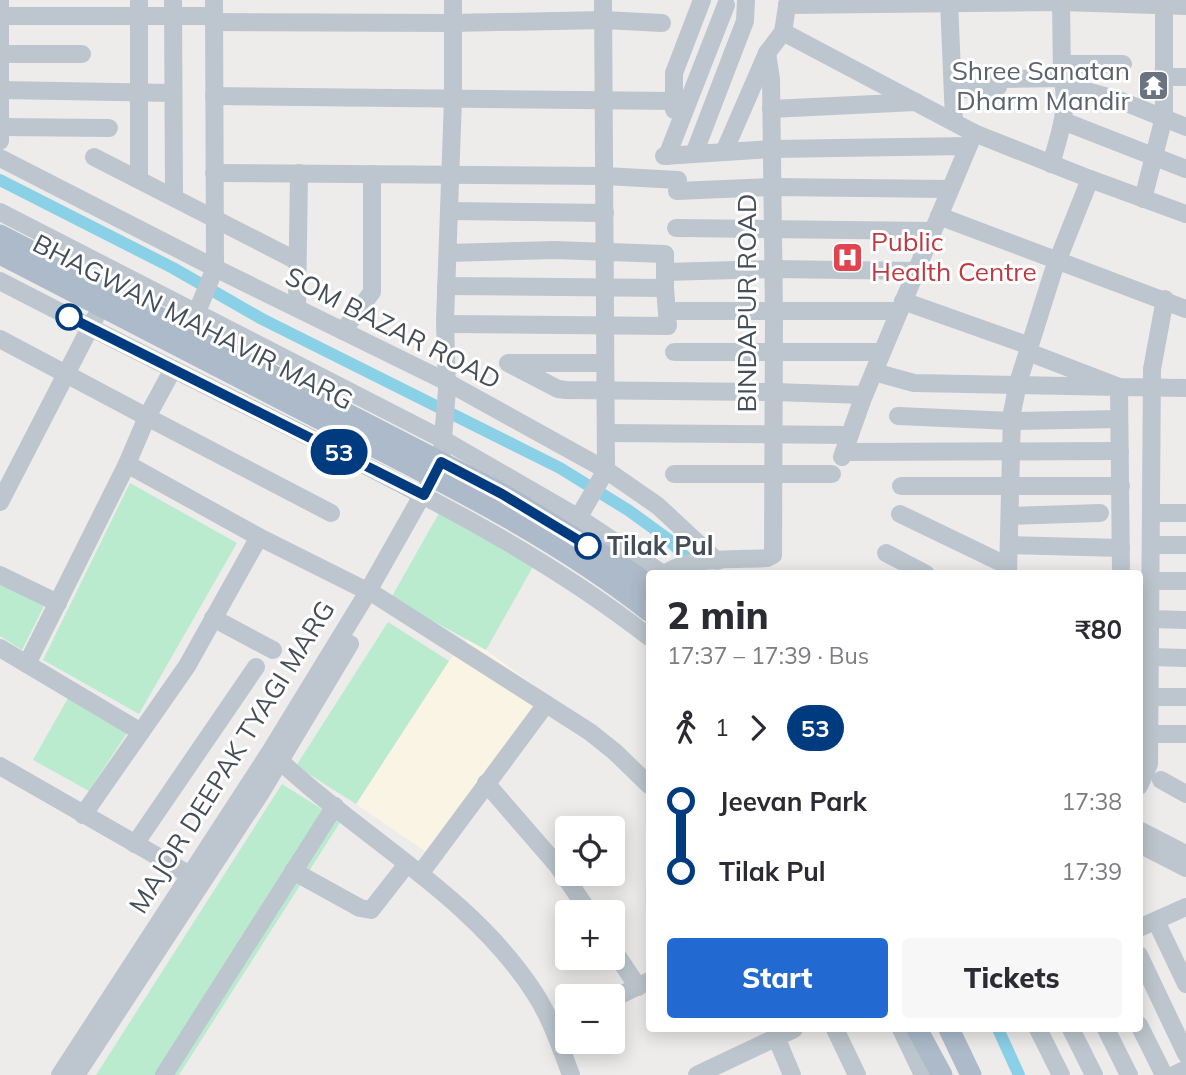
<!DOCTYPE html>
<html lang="en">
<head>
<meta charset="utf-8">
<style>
  body { margin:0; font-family:Mulish,sans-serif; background:#f7f7f7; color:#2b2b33; height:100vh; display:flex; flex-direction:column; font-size:26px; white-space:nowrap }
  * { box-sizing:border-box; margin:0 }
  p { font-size:23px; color:#7c7c81 }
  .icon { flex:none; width:38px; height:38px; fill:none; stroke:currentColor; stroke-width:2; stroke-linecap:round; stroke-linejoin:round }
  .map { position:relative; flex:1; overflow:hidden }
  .drawer { position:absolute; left:646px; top:570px; width:497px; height:462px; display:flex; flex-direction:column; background:#fff; border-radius:7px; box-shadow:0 4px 18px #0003 }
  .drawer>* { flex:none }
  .badge { padding:0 14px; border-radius:23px; font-size:24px; line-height:46px }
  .tools { position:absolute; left:555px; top:816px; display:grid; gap:14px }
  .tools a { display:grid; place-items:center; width:70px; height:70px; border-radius:7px; background:#fff; box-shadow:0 4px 18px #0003; font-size:35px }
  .map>.badge { position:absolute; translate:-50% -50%; box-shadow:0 0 0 4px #fff }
  .legs { display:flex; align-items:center; gap:10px; height:77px; padding:0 21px; font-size:23px }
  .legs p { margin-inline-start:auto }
  .overview { display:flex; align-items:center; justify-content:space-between; height:119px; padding:0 21px }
  h1 { font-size:38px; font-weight:800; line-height:52px }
  .action { display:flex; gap:14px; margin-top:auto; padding:14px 21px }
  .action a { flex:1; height:80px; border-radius:7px; background:#226ad2; color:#fff; font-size:28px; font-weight:800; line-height:80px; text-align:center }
  .action a+a { background:#f7f7f7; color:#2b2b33 }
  ul { padding:0 21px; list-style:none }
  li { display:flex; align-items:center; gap:24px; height:70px; font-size:26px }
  li i { display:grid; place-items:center; width:10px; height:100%; margin:0 9px; background:currentColor }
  li i::after { content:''; width:18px; height:18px; margin:-9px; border:5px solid; border-radius:50%; background:#fff }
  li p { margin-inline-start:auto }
  li:first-child i { background:linear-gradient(#0000 50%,currentColor 0) }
  li:last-child i { background:linear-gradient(currentColor 50%,#0000 0) }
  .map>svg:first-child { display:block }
  .commercial { fill:#faf4e4 }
  .green { fill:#bbebcf }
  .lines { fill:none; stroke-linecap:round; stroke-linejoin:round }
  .canal { stroke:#8ad0e6; stroke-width:12 }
  .minor { stroke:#bdc6ce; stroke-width:18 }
  .major { stroke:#acbaca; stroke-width:21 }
  .line-1-casing { stroke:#fff; stroke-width:16 }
  .line-1 { stroke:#003b80; stroke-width:10 }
  .stop-1-dot { fill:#fff; stroke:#003b80; stroke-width:3.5 }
  .labels { text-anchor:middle; stroke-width:6; stroke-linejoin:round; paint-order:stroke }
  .worship-label { font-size:26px; fill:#5b616d; stroke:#fff; text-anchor:end }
  .health-label { font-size:26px; fill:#be3a42; stroke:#fff; text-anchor:start }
  .street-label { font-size:26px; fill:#454e58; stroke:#fff }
  .stop-label { font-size:26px; font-weight:bold; fill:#454e58; stroke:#fff; text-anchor:start }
</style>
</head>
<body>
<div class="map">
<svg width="1186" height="1075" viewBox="0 0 1186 1075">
  <rect width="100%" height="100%" fill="#eeeceb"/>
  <polygon class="commercial" points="467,639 486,650 555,701 438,860 356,804 449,661"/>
  <g class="green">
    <polygon points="130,483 237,543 139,714 43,660"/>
    <polygon points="439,513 534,565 486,650 391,598"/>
    <polygon points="0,579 46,602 22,650 0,636"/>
    <polygon points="388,622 449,661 356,804 296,766"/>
    <polygon points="68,698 127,733 89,791 33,760"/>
    <polygon points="282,784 341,821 179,1075 96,1075"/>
  </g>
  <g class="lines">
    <g class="canal">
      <polyline points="0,180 173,268 262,319 560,468 628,510 668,539 702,574"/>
      <polyline points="998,1029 1019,1075"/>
    </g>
    <g class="minor">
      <polyline points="173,0 174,197"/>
      <polyline points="949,0 954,121"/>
      <polyline points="787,5 1061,2 1186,6"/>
      <polyline points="0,16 214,16"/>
      <polyline points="214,22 453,23 604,20 662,23"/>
      <polyline points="783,32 974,133 1090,179 1186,214"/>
      <polyline points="0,54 82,54"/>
      <polyline points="1062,64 1123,64"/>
      <polyline points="1164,77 1186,77"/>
      <polyline points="997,79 1062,78"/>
      <polyline points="1064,85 1119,100 1186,127"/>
      <polyline points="1,90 173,93"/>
      <polyline points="953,90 998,87"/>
      <polyline points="214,96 674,101"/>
      <polyline points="771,109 916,102"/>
      <polyline points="674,110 674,73 702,0"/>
      <polyline points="1063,121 1186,169"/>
      <polyline points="1,127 109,128"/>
      <polyline points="0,141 0,0"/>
      <polyline points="724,152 767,53 783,32 788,0"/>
      <polyline points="694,154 745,21 746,0"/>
      <polyline points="664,156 772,149 968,146"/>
      <polyline points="667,156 726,5"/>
      <polyline points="94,157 297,261"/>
      <polyline points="0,158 215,268 447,382 606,470 658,506 717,561"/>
      <path d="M 1051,164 C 1059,137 1070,106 1062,78 L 1061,0"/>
      <polyline points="214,173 605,176 678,180"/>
      <polyline points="139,179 139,0"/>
      <polyline points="677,191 772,187 950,189"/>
      <polyline points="1143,199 1164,117 1164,0"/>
      <polyline points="449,211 605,213"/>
      <polyline points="0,212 444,440 579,518 663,574"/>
      <polyline points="939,216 1186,309"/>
      <polyline points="676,228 933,231"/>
      <polyline points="665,272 774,269 916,271"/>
      <path d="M 0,281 C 102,334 205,385 307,436 C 426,496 544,555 649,637"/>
      <polyline points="446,286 665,288"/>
      <polyline points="903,301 1030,346"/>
      <polyline points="297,308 299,173"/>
      <polyline points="677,311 899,311"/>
      <polyline points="192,324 215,268 214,0"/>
      <polyline points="445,324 668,326 665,288 665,254 555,250 448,253"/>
      <polyline points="343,331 372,292 372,174"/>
      <polyline points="0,339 147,417 173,369"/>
      <polyline points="674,352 882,352"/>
      <polyline points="1028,352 1119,387 1186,388"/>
      <polyline points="508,363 558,389 566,390 774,392 864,395"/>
      <polyline points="511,363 605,363"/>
      <polyline points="874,372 914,383 1119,387 1121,574"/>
      <polyline points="898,416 1012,421 1119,419"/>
      <polyline points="606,433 850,435"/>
      <polyline points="844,452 1120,451"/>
      <polyline points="842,457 863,398 974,133"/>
      <polyline points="127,464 259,537 377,596 590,732 615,752 649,785"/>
      <polyline points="674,474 832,474"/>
      <polyline points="901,486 1121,486"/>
      <polyline points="0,502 95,318"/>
      <polyline points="1151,513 1186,513"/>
      <polyline points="900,514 1008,566"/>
      <polyline points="1010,516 1100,513"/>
      <polyline points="573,527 606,470 603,0"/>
      <polyline points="1009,545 1121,548"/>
      <polyline points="1151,545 1186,545"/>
      <polyline points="886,553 926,574"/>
      <path d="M 665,574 C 687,556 739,560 767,558 L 773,555 L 774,315 L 771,79 L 767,53"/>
      <polyline points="1008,574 1012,413 1018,383 1053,272 1090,179"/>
      <polyline points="0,575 58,603"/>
      <polyline points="1150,581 1186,581"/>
      <polyline points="213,618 273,650"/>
      <polyline points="1150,619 1186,620"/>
      <polyline points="0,648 141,732"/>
      <polyline points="1150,657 1186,658"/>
      <polyline points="27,664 127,464 147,417 331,513"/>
      <polyline points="1150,697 1186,697"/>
      <polyline points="1149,734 1186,734"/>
      <path d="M 273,754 C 356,835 470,893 534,992 C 551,1018 560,1046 571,1075"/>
      <polyline points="0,766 197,879"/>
      <polyline points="1161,780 1186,794"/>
      <polyline points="486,783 557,865 589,912"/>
      <polyline points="1139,786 1149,764 1152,369 1165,299"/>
      <polyline points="83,815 187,666 259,537"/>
      <polyline points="1139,830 1186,854"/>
      <polyline points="135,844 256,667"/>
      <polyline points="1139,844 1186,868"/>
      <polyline points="293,871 360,908 371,910 407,864"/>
      <polyline points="420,874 546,704"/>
      <polyline points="1156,921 1186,984"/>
      <polyline points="1139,928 1186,907"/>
      <polyline points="612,948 638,987"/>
      <polyline points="1139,955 1186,1054"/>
      <polyline points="612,999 649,981"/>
      <polyline points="1139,1025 1164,1075"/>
      <polyline points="835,1029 857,1075"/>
      <polyline points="901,1029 923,1075"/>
      <polyline points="1038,1029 1061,1075"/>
      <polyline points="1071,1029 1094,1075"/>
      <polyline points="1106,1029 1129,1075"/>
      <polyline points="776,1037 792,1075"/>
      <polyline points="60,1075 270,752 363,600 441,462 447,390 445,321 453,99 453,0"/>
      <polyline points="76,1075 262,791 350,644"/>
      <polyline points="164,1075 335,806"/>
      <polyline points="697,1075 794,1029"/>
      <polyline points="1174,1075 1186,1069"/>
    </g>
    <g class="major">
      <polyline points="0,235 503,494 635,575 649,587"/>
      <path d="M 0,254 C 113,313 226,371 339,429 C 445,483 555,537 649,611"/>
      <polyline points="917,1029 942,1075"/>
      <polyline points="949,1029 971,1075"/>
    </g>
  </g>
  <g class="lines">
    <defs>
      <polyline id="line-1" points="69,317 424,495 441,462 502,494 588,546"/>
    </defs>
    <use href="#line-1" class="line-1-casing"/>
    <use href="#line-1" class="line-1"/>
  </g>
  <defs>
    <symbol id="temple-square" viewBox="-11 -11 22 22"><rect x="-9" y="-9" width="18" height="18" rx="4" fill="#6b7280" stroke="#fff"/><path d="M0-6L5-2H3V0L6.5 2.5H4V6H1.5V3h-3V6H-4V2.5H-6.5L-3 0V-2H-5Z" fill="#fff"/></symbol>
    <symbol id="hospital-square" viewBox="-11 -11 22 22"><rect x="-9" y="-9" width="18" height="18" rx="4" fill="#e0444e" stroke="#fff"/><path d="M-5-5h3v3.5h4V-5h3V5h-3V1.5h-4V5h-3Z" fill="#fff"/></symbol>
  </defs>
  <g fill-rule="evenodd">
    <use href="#temple-square" x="1136" y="68" width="35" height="35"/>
    <use href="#hospital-square" x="830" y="240" width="35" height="35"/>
  </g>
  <g class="stop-1-dot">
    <circle cx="69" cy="317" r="12"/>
    <circle cx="588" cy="546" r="12"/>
  </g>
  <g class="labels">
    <g class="worship-label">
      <text x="1130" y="80">Shree Sanatan<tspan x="1130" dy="30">Dharm Mandir</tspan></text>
    </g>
    <g class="health-label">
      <text x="871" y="251">Public<tspan x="871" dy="30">Health Centre</tspan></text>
    </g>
    <g class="street-label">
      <text transform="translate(747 303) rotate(-90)" y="9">BINDAPUR ROAD</text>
      <text transform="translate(193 322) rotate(27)" y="9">BHAGWAN MAHAVIR MARG</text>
      <text transform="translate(393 328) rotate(27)" y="9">SOM BAZAR ROAD</text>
      <text transform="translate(232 757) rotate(-58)" y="9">MAJOR DEEPAK TYAGI MARG</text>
    </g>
    <g class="stop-label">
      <text x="607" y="555">Tilak Pul</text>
    </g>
  </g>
</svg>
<div class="tools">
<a><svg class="icon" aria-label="locate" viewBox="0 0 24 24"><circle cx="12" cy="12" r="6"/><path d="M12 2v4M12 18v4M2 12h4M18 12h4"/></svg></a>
<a>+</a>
<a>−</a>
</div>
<b class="badge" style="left:339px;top:452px;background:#003b80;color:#fff">53</b>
<section class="drawer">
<div class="overview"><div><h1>2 min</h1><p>17:37 – 17:39 · Bus</p></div><b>₹80</b></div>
<div class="legs"><svg class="icon" aria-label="walk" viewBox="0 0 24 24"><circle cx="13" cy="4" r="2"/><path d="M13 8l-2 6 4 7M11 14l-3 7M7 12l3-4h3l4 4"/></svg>1<svg class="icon" aria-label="forward" viewBox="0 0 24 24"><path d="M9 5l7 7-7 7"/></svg><b class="badge" style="background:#003b80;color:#fff">53</b></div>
<ul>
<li><i style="color:#003b80"></i><b>Jeevan Park</b><p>17:38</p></li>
<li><i style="color:#003b80"></i><b>Tilak Pul</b><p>17:39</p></li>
</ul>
<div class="action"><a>Start</a><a>Tickets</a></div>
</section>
</div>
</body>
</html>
